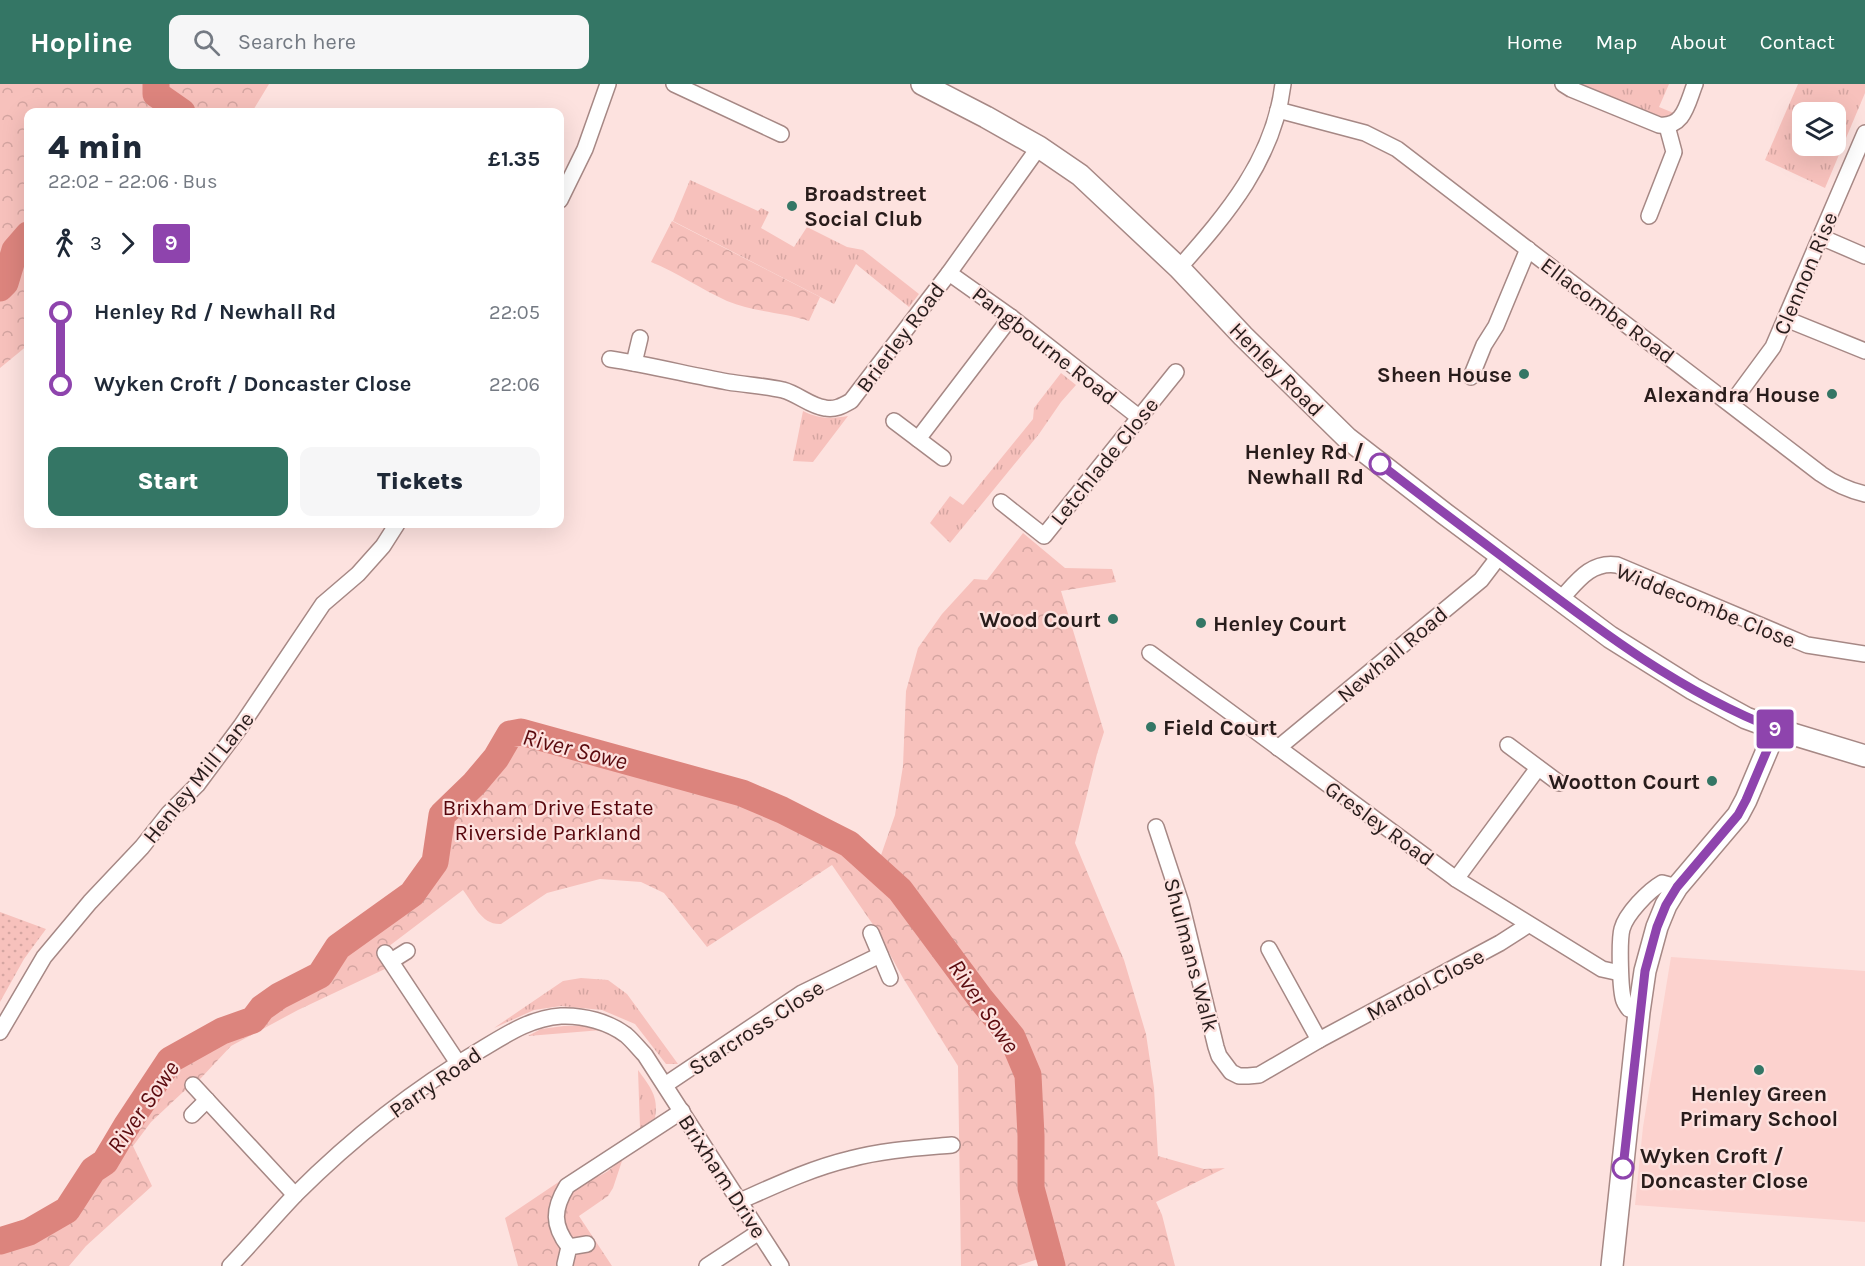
<!DOCTYPE html>
<html lang="en">
<head>
<meta charset="utf-8">
<style>
  body { margin:0; font-family:Karla,sans-serif; background:#f6f6f7; color:#1f2937; height:100vh; display:flex; flex-direction:column; font-size:22px; white-space:nowrap }
  * { box-sizing:border-box; margin:0 }
  p { font-size:20px; color:#747a83 }
  .icon { flex:none; width:33px; height:33px; fill:none; stroke:currentColor; stroke-width:2; stroke-linecap:round; stroke-linejoin:round }
  .map { position:relative; flex:1; overflow:hidden }
  .panel { position:absolute; left:24px; top:24px; width:540px; height:420px; display:flex; flex-direction:column; background:#fff; border-radius:12px; box-shadow:0 6px 24px #0002 }
  .panel>* { flex:none }
  .badge { padding:0 12px; border-radius:4px; font-size:21px; line-height:39px }
  .tools { position:absolute; left:1792px; top:18px; display:grid; gap:12px }
  .tools a { display:grid; place-items:center; width:54px; height:54px; border-radius:12px; background:#fff; box-shadow:0 6px 24px #0002; font-size:30px }
  .map>.badge { position:absolute; translate:-50% -50%; box-shadow:0 0 0 3px #fff }
  .legs { display:flex; align-items:center; gap:9px; height:66px; padding:0 24px; font-size:20px }
  .legs p { margin-inline-start:auto }
  .headline { display:flex; align-items:center; justify-content:space-between; height:102px; padding:0 24px }
  h1 { font-size:33px; font-weight:800; line-height:45px }
  .primary-button { display:flex; gap:12px; margin-top:auto; padding:12px 24px }
  .primary-button a { flex:1; height:69px; border-radius:12px; background:#347665; color:#fff; font-size:24px; font-weight:800; line-height:69px; text-align:center }
  .primary-button a+a { background:#f6f6f7; color:#1f2937 }
  ul { padding:0 24px; list-style:none }
  li { display:flex; align-items:center; gap:21px; height:72px; font-size:22px }
  li i { display:grid; place-items:center; width:9px; height:100%; margin:0 8px; background:currentColor }
  li i::after { content:''; width:15px; height:15px; margin:-8px; border:4px solid; border-radius:50%; background:#fff }
  li p { margin-inline-start:auto }
  li:first-child i { background:linear-gradient(#0000 50%,currentColor 0) }
  li:last-child i { background:linear-gradient(currentColor 50%,#0000 0) }
  header { display:flex; align-items:center; gap:36px; box-sizing:border-box; height:84px; padding:0 30px; background:#347665; color:#fff }
  header strong { font-size:28px }
  nav { display:flex; gap:33px; margin-inline-start:auto; font-size:21px }
  .search { width:420px; height:54px; background:#f6f6f7; display:flex; align-items:center; gap:15px; box-sizing:border-box; padding:0 21px; border-radius:12px; color:#747a83; font-size:22px }
  .map>svg:first-child { display:block }
  .built { fill:#fcd2ce }
  .grass { fill:url(#grass-tufts); fill-rule:evenodd }
  .park { fill:url(#park-crowns) }
  .garden { fill:url(#garden-dots) }
  .lines { fill:none; stroke-linecap:round; stroke-linejoin:round }
  .river { stroke:#dc847d; stroke-width:27 }
  .street-casing { stroke:#a68885; stroke-width:18 }
  .secondary-casing { stroke:#a68885; stroke-width:24 }
  .street { stroke:#fff; stroke-width:15 }
  .secondary { stroke:#fff; stroke-width:21 }
  .line-1-casing { stroke:#fff; stroke-width:14 }
  .line-1 { stroke:#8e44ad; stroke-width:9 }
  .poi-dot { fill:#347665; stroke:#fde2df; stroke-width:2 }
  .stop-1-dot { fill:#fff; stroke:#8e44ad; stroke-width:3 }
  .labels { text-anchor:middle; stroke-width:4.5; stroke-linejoin:round; paint-order:stroke }
  .poi-label { font-size:22px; font-weight:bold; fill:#281c1b; stroke:#fde2df; text-anchor:end }
  .street-label { font-size:22px; fill:#281c1b; stroke:#fde2df }
  .stop-label { font-size:22px; font-weight:bold; fill:#281c1b; stroke:#fde2df; text-anchor:end }
  .park-label { font-size:22px; fill:#57060c; stroke:#fde2df }
  .water-label { font-size:24px; font-style:italic; fill:#5b0b0f; stroke:#fde2df }
</style>
</head>
<body>
<header>
<strong>Hopline</strong>
<div class="search"><svg class="icon" aria-label="search" viewBox="0 0 24 24"><circle cx="10" cy="10" r="6"/><path d="M15 15l6 6"/></svg>Search here</div>
<nav><a>Home</a><a>Map</a><a>About</a><a>Contact</a></nav>
</header>
<div class="map">
<svg width="1865" height="1182" viewBox="0 0 1865 1182">
  <defs>
    <pattern id="grass-tufts" width="24" height="20" patternUnits="userSpaceOnUse" patternTransform="scale(1.5)"><rect width="24" height="20" fill="#f7c1bc"/><path d="M3 7l-1-3M5 7V3M7 7l1-3M15 17l-1-3M17 17v-4M19 17l1-3" fill="none" stroke="#d4a5a1"/></pattern>
    <pattern id="park-crowns" width="20" height="18" patternUnits="userSpaceOnUse" patternTransform="scale(1.5)"><rect width="20" height="18" fill="#f7c1bc"/><path d="M2 6a3 3 0 1 1 6 0M12 15a3 3 0 1 1 6 0" fill="none" stroke="#d4a5a1"/></pattern>
    <pattern id="garden-dots" width="8" height="8" patternUnits="userSpaceOnUse" patternTransform="scale(1.5)"><rect width="8" height="8" fill="#f7c1bc"/><path d="M2 2h.1M6 6h.1" fill="none" stroke="#d4a5a1" stroke-width="1.8" stroke-linecap="round"/></pattern>
  </defs>
  <rect width="100%" height="100%" fill="#fde2df"/>
  <polygon class="built" points="1671,873 1865,887 1865,1138 1635,1121 1643,1043"/>
  <g class="grass">
    <polygon points="1573,0 1669,0 1659,23 1676,30 1664,37"/>
    <path d="M 1798,0 L 1865,0 L 1865,9 L 1825,104 L 1765,76 ZM 1803,28 L 1836,28 L 1836,62 L 1803,62 Z"/>
    <polygon points="690,96 758,127 761,124 769,128 761,144 794,163 807,143 847,163 863,166 919,210 909,223 856,180 834,220 673,137"/>
    <polygon points="1061,289 1076,301 1061,318 1039,350 950,459 930,439 950,412 963,421 1033,335 1034,324"/>
    <path d="M 803,327 C 819,335 831,335 848,332 L 813,378 L 793,377 Z"/>
    <polygon points="581,894 608,896 627,910 678,980 666,980 635,940 602,926 561,922 534,926 494,944 563,897"/>
    <polygon points="564,942 584,942 602,946 528,952 541,945"/>
    <path d="M 638,986 C 650,1003 659,1012 655,1034 L 640,1044 Z"/>
  </g>
  <g class="park">
    <polygon points="0,0 269,0 252,28 28,28 28,261 0,284"/>
    <path d="M 672,137 L 820,213 L 809,237 C 783,228 753,228 727,217 C 701,205 678,189 651,178 Z"/>
    <polygon points="1023,449 1065,484 1112,485 1116,498 1061,507 1104,648 1097,670 1075,759 1124,876 1146,950 1154,1004 1158,1072 1204,1085 1225,1084 1156,1118 1162,1131 1175,1182 1064,1182 1060,1164 1047,1141 1037,1103 1039,1034 1037,990 1019,947 940,842 921,822 907,801 880,774 895,731 903,682 906,607 918,564 942,530 974,495 987,496"/>
    <path d="M 521,654 L 558,665 L 716,706 L 769,724 L 799,738 L 846,768 L 871,787 L 902,820 L 963,902 L 989,948 L 999,959 L 1011,967 L 1022,990 L 1026,1025 L 1025,1132 C 1028,1147 1037,1159 1041,1174 L 1017,1182 L 961,1182 L 958,982 L 903,894 L 876,845 L 832,781 L 707,863 L 664,809 L 641,798 L 600,795 L 547,809 L 501,840 C 481,841 474,820 463,806 L 376,872 L 387,884 L 298,926 L 231,962 L 201,994 L 182,1009 L 151,1038 L 133,1062 L 152,1102 L 86,1162 L 69,1182 L 0,1182 L 0,1163 L 30,1152 L 67,1134 L 74,1127 L 91,1101 L 94,1090 L 108,1081 L 131,1041 L 166,990 L 176,980 L 211,959 L 259,939 L 269,924 L 279,917 L 294,912 L 323,893 L 342,866 L 352,858 L 372,848 L 424,808 L 439,789 L 444,747 L 449,734 L 488,697 L 513,655 Z"/>
    <path d="M 624,1071 L 613,1104 L 608,1112 L 579,1132 L 612,1182 L 518,1182 L 505,1134 L 575,1087 L 582,1098 C 594,1094 605,1091 614,1082 C 618,1077 619,1074 624,1071 Z"/>
  </g>
  <polygon class="garden" points="0,828 46,845 24,875 0,918"/>
  <g class="lines">
    <g class="river">
      <polyline points="156,0 156,10 182,28"/>
      <polyline points="0,204 5,199 15,166 28,151"/>
      <polyline points="0,1157 29,1148 67,1126 93,1086 105,1078 127,1041 170,976 222,947 253,936 262,924 279,912 320,891 338,863 412,810 435,778 442,731 474,700 496,674 510,650 521,648 742,709 782,726 849,760 900,806 980,914 1012,953 1028,991 1031,1052 1031,1104 1052,1182"/>
    </g>
    <defs>
      <g id="street">
        <polyline points="674,0 781,50"/>
        <path d="M 1563,0 L 1571,5 L 1659,41 C 1684,44 1687,20 1695,0"/>
        <path d="M 1278,26 L 1365,49 L 1397,65 L 1821,390 C 1835,400 1848,406 1865,410"/>
        <polyline points="560,116 585,65 608,0"/>
        <polyline points="1649,132 1674,68 1667,42"/>
        <polyline points="1821,153 1865,172"/>
        <path d="M 1179,184 C 1227,130 1274,75 1283,0"/>
        <polyline points="949,189 1011,233 1140,334"/>
        <polyline points="1786,235 1865,267"/>
        <path d="M 610,275 C 650,281 689,291 728,298 C 747,301 765,302 783,306 C 798,310 810,322 825,324 C 835,326 842,322 851,317 L 949,189 L 1039,63"/>
        <polyline points="634,279 640,254"/>
        <polyline points="1471,293 1484,261 1496,242 1528,165"/>
        <polyline points="1731,320 1773,263 1865,49"/>
        <polyline points="894,337 943,374"/>
        <polyline points="918,355 1011,233"/>
        <polyline points="1001,418 1044,452 1176,288"/>
        <path d="M 1560,516 C 1576,499 1590,477 1617,481 L 1807,561 L 1865,570"/>
        <polyline points="1150,569 1456,795 1602,885 1620,889"/>
        <polyline points="1508,661 1559,699"/>
        <polyline points="1278,664 1481,496 1500,471"/>
        <polyline points="1156,743 1181,819 1216,963 1219,972 1231,988 1239,992 1248,992 1259,991 1319,956"/>
        <polyline points="1456,795 1538,684"/>
        <polyline points="871,849 890,894"/>
        <polyline points="1269,865 1319,956 1500,859 1528,841"/>
        <polyline points="385,869 458,979"/>
        <polyline points="391,877 407,867"/>
        <path d="M 1639,928 L 1629,925 C 1627,922 1625,920 1624,917 C 1620,907 1619,856 1622,845 C 1626,830 1648,807 1662,799 L 1677,803"/>
        <polyline points="0,948 44,873 90,818 142,763 169,729 197,701 241,642 323,520 358,490 383,462 397,440"/>
        <polyline points="193,1001 295,1111"/>
        <polyline points="665,1001 802,909 880,871"/>
        <polyline points="192,1031 207,1016"/>
        <path d="M 740,1117 C 776,1101 812,1084 850,1075 C 883,1066 918,1064 952,1061"/>
        <path d="M 569,1163 C 552,1141 553,1125 567,1102 L 682,1027"/>
        <polyline points="565,1180 569,1163 587,1160"/>
        <path d="M 230,1182 C 252,1159 273,1134 295,1111 C 350,1056 414,1005 482,965 C 507,950 531,934 561,932 C 583,931 609,938 626,951 C 633,957 639,965 645,971 L 781,1182"/>
        <polyline points="707,1182 759,1148"/>
      </g>
      <g id="secondary">
        <polyline points="922,0 986,33 1039,63 1080,91 1179,184 1243,252 1347,354 1445,430 1610,553 1693,605 1746,634 1776,645 1865,672"/>
        <polyline points="1612,1182 1639,928 1645,887 1657,843 1666,821 1677,803 1738,731 1746,716 1776,645"/>
      </g>
    </defs>
    <use href="#street" class="street-casing"/>
    <use href="#secondary" class="secondary-casing"/>
    <use href="#street" class="street"/>
    <use href="#secondary" class="secondary"/>
  </g>
  <g class="lines">
    <defs>
      <path id="line-1" d="M 1380,380 C 1420,411 1460,441 1500,471 C 1586,536 1674,606 1776,645 L 1746,716 L 1738,731 L 1677,803 L 1666,821 L 1657,843 L 1645,887 L 1623,1084"/>
    </defs>
    <use href="#line-1" class="line-1-casing"/>
    <use href="#line-1" class="line-1"/>
  </g>
  <g class="poi-dot">
    <circle cx="792" cy="122" r="6"/>
    <circle cx="1524" cy="290" r="6"/>
    <circle cx="1832" cy="310" r="6"/>
    <circle cx="1113" cy="535" r="6"/>
    <circle cx="1201" cy="539" r="6"/>
    <circle cx="1151" cy="643" r="6"/>
    <circle cx="1712" cy="697" r="6"/>
    <circle cx="1759" cy="986" r="6"/>
  </g>
  <g class="stop-1-dot">
    <circle cx="1380" cy="380" r="10"/>
    <circle cx="1623" cy="1084" r="10"/>
  </g>
  <g class="labels">
    <g class="poi-label">
      <text x="804" y="117" text-anchor="start">Broadstreet<tspan x="804" dy="25">Social Club</tspan></text>
      <text x="1512" y="298">Sheen House</text>
      <text x="1820" y="318">Alexandra House</text>
      <text x="1101" y="543">Wood Court</text>
      <text x="1213" y="547" text-anchor="start">Henley Court</text>
      <text x="1163" y="651" text-anchor="start">Field Court</text>
      <text x="1700" y="705">Wootton Court</text>
      <text x="1759" y="1017" text-anchor="middle">Henley Green<tspan x="1759" dy="25">Primary School</tspan></text>
    </g>
    <g class="street-label">
      <text transform="translate(1805 189) rotate(-67)" y="8">Clennon Rise</text>
      <text transform="translate(1608 226) rotate(37)" y="8">Ellacombe Road</text>
      <text transform="translate(900 253) rotate(-53)" y="8">Brierley Road</text>
      <text transform="translate(1045 261) rotate(38)" y="8">Pangbourne Road</text>
      <text transform="translate(1277 285) rotate(45)" y="8">Henley Road</text>
      <text transform="translate(1104 377) rotate(-51)" y="8">Letchlade Close</text>
      <text transform="translate(1706 521) rotate(22)" y="8">Widdecombe Close</text>
      <text transform="translate(1392 570) rotate(-40)" y="8">Newhall Road</text>
      <text transform="translate(198 693) rotate(-51)" y="8">Henley Mill Lane</text>
      <text transform="translate(1380 739) rotate(36)" y="8">Gresley Road</text>
      <text transform="translate(1192 871) rotate(75)" y="8">Shulmans Walk</text>
      <text transform="translate(1425 900) rotate(-28)" y="8">Mardol Close</text>
      <text transform="translate(756 943) rotate(-33)" y="8">Starcross Close</text>
      <text transform="translate(435 998) rotate(-35)" y="8">Parry Road</text>
      <text transform="translate(723 1092) rotate(57)" y="8">Brixham Drive</text>
    </g>
    <g class="stop-label">
      <text x="1364" y="375">Henley Rd /<tspan x="1364" dy="25">Newhall Rd</tspan></text>
      <text x="1640" y="1079" text-anchor="start">Wyken Croft /<tspan x="1640" dy="25">Doncaster Close</tspan></text>
    </g>
    <g class="park-label">
      <text x="548" y="731">Brixham Drive Estate<tspan x="548" dy="25">Riverside Parkland</tspan></text>
    </g>
    <g class="water-label">
      <text transform="translate(575 665) rotate(14)" y="8">River Sowe</text>
      <text transform="translate(984 922) rotate(56)" y="8">River Sowe</text>
      <text transform="translate(143 1023) rotate(-55)" y="8">River Sowe</text>
    </g>
  </g>
</svg>
<div class="tools">
<a><svg class="icon" aria-label="layers" viewBox="0 0 24 24"><path d="M12 4l9 5-9 5-9-5zM3 14l9 5 9-5"/></svg></a>
</div>
<b class="badge" style="left:1775px;top:645px;background:#8e44ad;color:#fff">9</b>
<section class="panel">
<div class="headline"><div><h1>4 min</h1><p>22:02 – 22:06 · Bus</p></div><b>£1.35</b></div>
<div class="legs"><svg class="icon" aria-label="walk" viewBox="0 0 24 24"><circle cx="13" cy="4" r="2"/><path d="M13 8l-2 6 4 7M11 14l-3 7M7 12l3-4h3l4 4"/></svg>3<svg class="icon" aria-label="forward" viewBox="0 0 24 24"><path d="M9 5l7 7-7 7"/></svg><b class="badge" style="background:#8e44ad;color:#fff">9</b></div>
<ul>
<li><i style="color:#8e44ad"></i><b>Henley Rd / Newhall Rd</b><p>22:05</p></li>
<li><i style="color:#8e44ad"></i><b>Wyken Croft / Doncaster Close</b><p>22:06</p></li>
</ul>
<div class="primary-button"><a>Start</a><a>Tickets</a></div>
</section>
</div>
</body>
</html>
